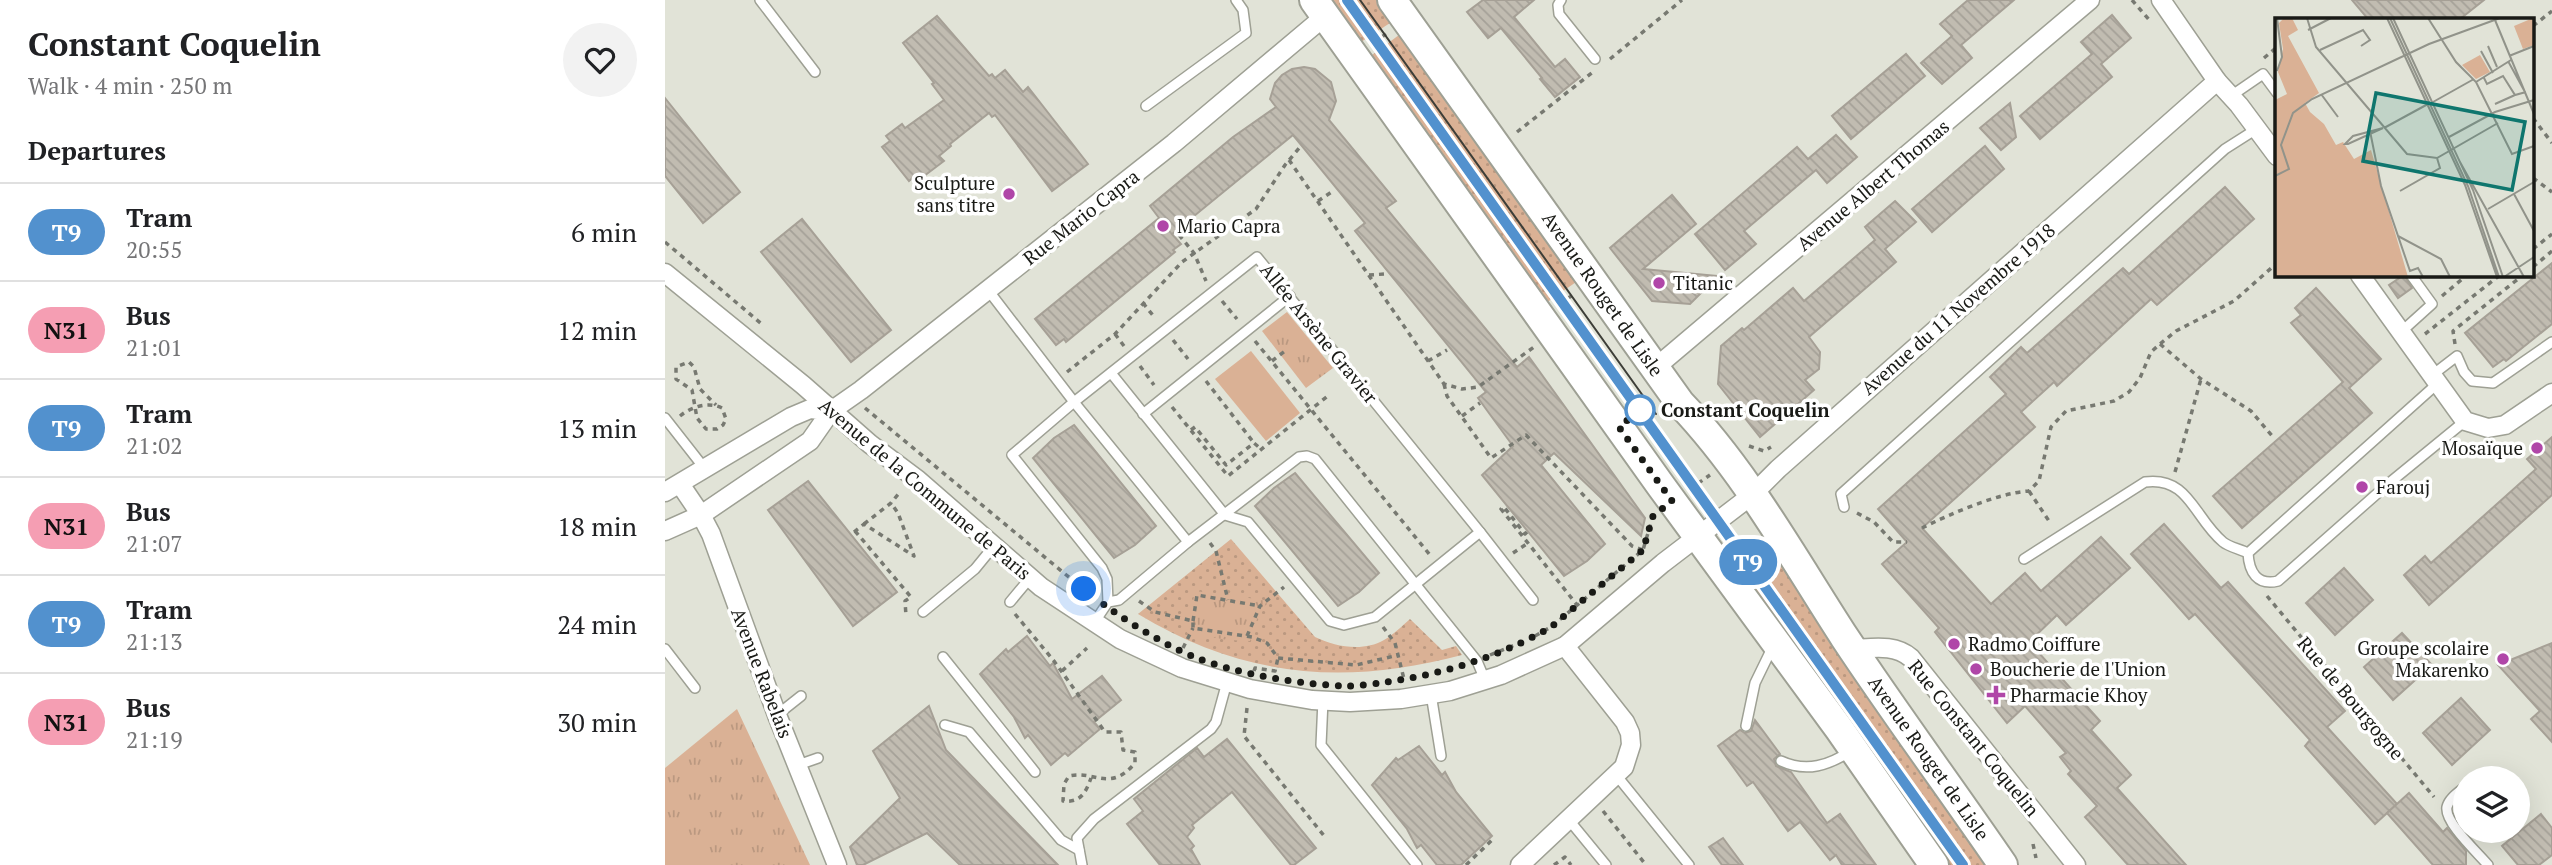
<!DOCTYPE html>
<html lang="en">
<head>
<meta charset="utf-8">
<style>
  body { margin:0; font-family:"PT Serif",serif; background:#f2f2f2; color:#202124; height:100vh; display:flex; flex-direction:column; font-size:26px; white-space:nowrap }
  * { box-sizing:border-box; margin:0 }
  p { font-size:23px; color:#757577 }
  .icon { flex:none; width:38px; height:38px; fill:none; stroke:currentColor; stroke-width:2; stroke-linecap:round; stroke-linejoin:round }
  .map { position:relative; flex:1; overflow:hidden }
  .panel { display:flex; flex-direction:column; background:#fff; width:665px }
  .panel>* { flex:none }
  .badge { padding:0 14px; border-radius:23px; font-size:24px; line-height:46px }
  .controls { position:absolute; left:1788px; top:766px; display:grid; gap:14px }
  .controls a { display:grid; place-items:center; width:77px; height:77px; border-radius:50%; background:#fff; box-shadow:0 7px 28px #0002; font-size:35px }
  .you { position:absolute; width:35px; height:35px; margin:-18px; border:5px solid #fff; border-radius:50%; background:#1a73e8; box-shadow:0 0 0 10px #1a73e833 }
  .map>.badge { position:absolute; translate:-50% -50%; box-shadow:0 0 0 4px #fff }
  h2 { padding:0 28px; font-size:26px; line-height:63px }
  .round { display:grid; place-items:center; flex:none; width:74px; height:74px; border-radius:37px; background:#f2f2f2 }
  .summary { display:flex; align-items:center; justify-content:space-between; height:119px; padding:0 28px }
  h1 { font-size:33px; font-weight:600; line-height:52px }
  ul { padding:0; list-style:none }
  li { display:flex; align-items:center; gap:21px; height:98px; padding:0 28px; border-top:2px solid #e0e0e0 }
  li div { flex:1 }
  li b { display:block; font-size:26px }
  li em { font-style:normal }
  li .badge { min-width:77px; font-weight:700; text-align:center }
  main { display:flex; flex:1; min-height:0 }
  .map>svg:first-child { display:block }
  .grass { fill:url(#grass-dots) }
  .park { fill:url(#park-tufts) }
  .garden { fill:#dab195 }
  .building { fill:url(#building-back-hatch); stroke:#a6a096; stroke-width:2 }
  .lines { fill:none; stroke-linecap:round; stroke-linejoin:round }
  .service-casing { stroke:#9ea094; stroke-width:12 }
  .minor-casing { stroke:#9ea094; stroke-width:21 }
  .primary-casing { stroke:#9ea094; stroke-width:32 }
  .path { stroke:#777971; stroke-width:3.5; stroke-dasharray:5 5; stroke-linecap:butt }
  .service { stroke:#fff; stroke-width:9 }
  .minor { stroke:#fff; stroke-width:18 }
  .primary { stroke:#fff; stroke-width:28 }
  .tram { stroke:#3d3e38; stroke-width:2 }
  .line-casing { stroke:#fff; stroke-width:16 }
  .line { stroke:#5291ce; stroke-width:10 }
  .walk { stroke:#191a16; stroke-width:7; stroke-dasharray:0 12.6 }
  .poi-dot { fill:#b046a8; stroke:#fff; stroke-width:2.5 }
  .stop-dot { fill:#fff; stroke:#5291ce; stroke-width:3.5 }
  .labels { text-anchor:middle; stroke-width:7; stroke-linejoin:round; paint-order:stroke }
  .poi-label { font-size:19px; fill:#191a16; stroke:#fff; text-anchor:start }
  .street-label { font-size:19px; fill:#191a16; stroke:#fff }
  .stop-label { font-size:19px; font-weight:bold; fill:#191a16; stroke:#fff; text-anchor:start }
  .inset-road { fill:none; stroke:#91938a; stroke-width:2 }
  .view { fill:#0f766e; fill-opacity:0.15; stroke:#0f766e; stroke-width:3.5 }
  .inset-edge { fill:none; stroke:#191a16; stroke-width:3.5 }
</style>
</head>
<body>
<main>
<section class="panel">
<div class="summary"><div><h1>Constant Coquelin</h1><p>Walk · 4 min · 250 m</p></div><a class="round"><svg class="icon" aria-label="heart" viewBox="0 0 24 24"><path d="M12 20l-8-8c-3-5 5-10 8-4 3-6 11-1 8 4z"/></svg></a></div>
<h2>Departures</h2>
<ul>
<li><span class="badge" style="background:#5291ce;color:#fff">T9</span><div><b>Tram</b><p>20:55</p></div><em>6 min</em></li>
<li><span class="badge" style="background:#f59eb3;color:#111">N31</span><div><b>Bus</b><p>21:01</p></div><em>12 min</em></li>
<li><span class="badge" style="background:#5291ce;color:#fff">T9</span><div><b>Tram</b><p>21:02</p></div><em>13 min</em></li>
<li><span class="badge" style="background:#f59eb3;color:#111">N31</span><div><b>Bus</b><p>21:07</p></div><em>18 min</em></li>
<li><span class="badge" style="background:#5291ce;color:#fff">T9</span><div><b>Tram</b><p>21:13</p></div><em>24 min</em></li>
<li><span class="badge" style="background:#f59eb3;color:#111">N31</span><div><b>Bus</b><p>21:19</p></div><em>30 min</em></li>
</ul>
</section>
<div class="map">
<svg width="1887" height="865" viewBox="0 0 1887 865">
  <defs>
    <pattern id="grass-dots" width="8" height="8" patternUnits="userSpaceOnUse" patternTransform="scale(1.75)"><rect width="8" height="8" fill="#dab195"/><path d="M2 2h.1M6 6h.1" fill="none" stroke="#ba9880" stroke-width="1.8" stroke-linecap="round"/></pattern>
    <pattern id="park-tufts" width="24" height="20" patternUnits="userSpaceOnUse" patternTransform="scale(1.75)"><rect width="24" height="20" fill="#dab195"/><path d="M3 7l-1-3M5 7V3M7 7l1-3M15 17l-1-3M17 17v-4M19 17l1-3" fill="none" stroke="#ba9880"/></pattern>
    <pattern id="building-back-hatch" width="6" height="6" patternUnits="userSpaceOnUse" patternTransform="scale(1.75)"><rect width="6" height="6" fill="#c1bcb1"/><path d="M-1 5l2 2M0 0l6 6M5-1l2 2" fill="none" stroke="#a5a198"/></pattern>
  </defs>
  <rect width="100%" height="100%" fill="#e1e3d7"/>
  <g class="grass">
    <polygon points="662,0 713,0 728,21 693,44"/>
    <polygon points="738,32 914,280 881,303 703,58"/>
    <polygon points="1096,536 1328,865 1281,865 1064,560"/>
    <path d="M 566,539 L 650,637 C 671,647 698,652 719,640 C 728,635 737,626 745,619 L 777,650 L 791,646 L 797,655 C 679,686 579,678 473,614 Z"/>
  </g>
  <g class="park">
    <polygon points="622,312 668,368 641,388 597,331"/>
    <polygon points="530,591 599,600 602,604 595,610 585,641 563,640 522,633"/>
    <polygon points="72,709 145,865 0,865 0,768"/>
  </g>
  <g class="garden">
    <polygon points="586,351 635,413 601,441 550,379"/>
    <polygon points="0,817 41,865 0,865"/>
  </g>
  <g class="building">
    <polygon points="818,0 869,0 849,17 890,67 900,59 915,77 890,97 875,79 877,78 836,28 823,38 802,12"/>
    <polygon points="1303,0 1349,0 1296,45 1307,58 1277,84 1256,63 1287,36 1275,24"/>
    <polygon points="1687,0 1819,0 1795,19 1703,19"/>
    <polygon points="1447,15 1466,38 1436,64 1447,77 1375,139 1355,116 1427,54 1416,42"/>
    <polygon points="272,16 324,76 327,74 330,78 340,70 358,92 363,87 423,164 387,191 330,115 327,117 324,113 285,144 286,146 274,156 279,161 255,179 252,174 244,181 217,147 225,141 221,136 237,124 240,128 279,100 267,84 269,83 238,43"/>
    <polygon points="1241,54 1260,76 1186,139 1167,116"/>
    <polygon points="639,67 650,69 666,82 671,101 664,120 731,201 721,208 852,367 864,357 980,518 976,536 889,453 876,465 940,544 922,561 899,576 817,475 848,446 813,398 821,392 690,231 700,223 628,135 507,234 516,244 508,250 510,252 401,342 399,339 391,345 370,319 494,218 485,206 568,137 611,107 605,99 610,83 617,75 627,69"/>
    <polygon points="0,98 75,192 38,223 0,176"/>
    <polygon points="1345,103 1351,137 1336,150 1315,128"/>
    <polygon points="1171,135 1192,157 1162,183 1151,170 1079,231 1091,244 1060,270 1030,234 1132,147 1143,159"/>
    <polygon points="1320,146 1339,169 1267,232 1247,209"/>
    <polygon points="1560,187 1589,219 1492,305 1486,299 1392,386 1389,382 1356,412 1370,427 1257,528 1326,604 1360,573 1376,591 1436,537 1465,568 1401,625 1392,615 1364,642 1435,721 1426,730 1466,775 1452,788 1521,865 1463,865 1420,817 1432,806 1403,774 1406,771 1395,757 1401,753 1360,706 1342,723 1270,632 1274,628 1217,564 1242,542 1213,509 1341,394 1325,377 1356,347 1362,353 1458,268 1464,274"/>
    <polygon points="1007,195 1031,224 978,269 1053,276 1025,304 987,301 945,248"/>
    <polygon points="1230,201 1251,222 1220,249 1231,262 1144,337 1155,352 1154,369 1140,380 1149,390 1095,437 1053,384 1056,346 1077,328 1079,330 1128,288 1139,301 1210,240 1200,227"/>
    <polygon points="137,219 226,330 186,362 96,252"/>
    <polygon points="1887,263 1887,324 1841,361 1839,359 1828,367 1800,333"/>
    <polygon points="1739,275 1747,288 1733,298 1724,285"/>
    <polygon points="1651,288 1716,359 1684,388 1707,413 1577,528 1548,496 1678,382 1626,323 1636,315 1630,308"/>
    <polygon points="409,425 491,526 470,545 449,558 368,458 389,438"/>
    <polygon points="1887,437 1887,495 1764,605 1739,575 1760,556 1766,563 1871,469 1862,459"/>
    <polygon points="630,473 714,573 694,592 673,606 590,506 609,488"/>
    <polygon points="143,481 232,592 188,626 103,510"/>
    <polygon points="1499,524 1556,588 1563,582 1680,711 1662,727 1732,804 1710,824 1640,746 1645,740 1530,614 1524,619 1466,554"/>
    <polygon points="1679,568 1708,600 1670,635 1641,603"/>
    <polygon points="1737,633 1767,665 1728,700 1699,667"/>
    <polygon points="362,636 385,666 388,663 407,699 437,676 456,700 429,722 435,729 403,756 400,753 386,765 363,735 360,738 349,717 315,674 341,649 343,652"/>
    <polygon points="1887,643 1887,742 1866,719 1875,711 1833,665"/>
    <polygon points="1796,698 1825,730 1787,765 1758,733"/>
    <polygon points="264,706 281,750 393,865 295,865 262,833 198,865 192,865 185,847 235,798 208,751"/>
    <polygon points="1090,720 1115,754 1109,759 1111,766 1126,772 1162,823 1175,814 1211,865 1177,865 1171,855 1165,860 1135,822 1123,831 1088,782 1082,786 1053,746 1075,730 1080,733 1086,731"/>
    <polygon points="562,739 651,848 629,865 626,865 567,792 527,825 529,828 522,837 529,846 526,849 535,865 495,865 462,824 478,811 469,799 532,748 539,757"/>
    <polygon points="754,746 777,775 780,772 791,792 827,836 796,865 772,865 756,845 752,848 742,829 707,785 731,758 733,760"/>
    <polygon points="1744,793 1778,832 1782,828 1801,851 1801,865 1768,865 1722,813"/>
    <polygon points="1876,814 1887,828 1887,855 1874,865 1853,865 1837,846"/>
    <polygon points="1058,838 1078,865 1057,865 1044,847"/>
  </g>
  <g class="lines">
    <defs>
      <g id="service">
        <polyline points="95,0 150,72"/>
        <polyline points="896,0 893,5 894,14 930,59"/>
        <polyline points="1566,96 1598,74 1612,93"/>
        <polyline points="481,106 581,33 578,10 571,0"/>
        <polyline points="323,290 409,402 523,542 454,600 443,602 429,623"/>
        <polyline points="1736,332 1767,304 1746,275"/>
        <polyline points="446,373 560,515 583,522 665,621 679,625 710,617 815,532 868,600"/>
        <polyline points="1766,376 1792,356 1799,372 1807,381 1828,383 1887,342"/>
        <path d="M 1772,384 L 1583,553 C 1584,572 1592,586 1613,581 L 1723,484 L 1800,421"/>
        <polyline points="478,414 625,296"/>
        <polyline points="0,418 40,469"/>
        <polyline points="1179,507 1176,494 1560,149 1593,128"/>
        <polyline points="523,542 634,457 642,456 650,459 812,661 820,680"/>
        <path d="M 1359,559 L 1480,482 C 1524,476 1529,518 1558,542 C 1564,547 1575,549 1583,553"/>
        <polyline points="345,602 365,578"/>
        <polyline points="443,602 442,579 437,568 347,455 409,402 592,257 815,532"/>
        <polyline points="258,612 310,569 328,547"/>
        <polyline points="0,649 30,688"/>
        <polyline points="278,657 370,772"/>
        <polyline points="766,694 776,756"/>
        <polyline points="658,700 656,745 752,865"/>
        <polyline points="112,715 136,696"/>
        <polyline points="280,725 304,732 396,840 414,850"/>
        <polyline points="1081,726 1090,683 1108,646"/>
        <path d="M 1116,761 C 1142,773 1164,765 1186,751"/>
        <polyline points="133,765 153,758"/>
        <polyline points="952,776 1024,865"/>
        <polyline points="1810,779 1811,778"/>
        <path d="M 1801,786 C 1794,792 1784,798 1782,807 C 1779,822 1813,853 1823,865"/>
        <polyline points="904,820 941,865"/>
        <polyline points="417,865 412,838 429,819 546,729 551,722 562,682"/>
      </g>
      <g id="minor">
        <polyline points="1496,0 1552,81 1574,105 1612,156"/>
        <polyline points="0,273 138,385 205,444 253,480 376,587 455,639 517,668 585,689 647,700 685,702 736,699 785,691 836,675 900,646 998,563 1087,495 1113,469 1552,81"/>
        <polyline points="1695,275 1800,421 1823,428 1840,425 1887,393"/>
        <polyline points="990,368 1425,0"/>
        <polyline points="166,411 196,390 509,143 660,16"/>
        <polyline points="15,484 36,515 46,534 112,715 172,865"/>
        <polyline points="0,492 126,417 145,409 166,411 145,441 36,515 0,531"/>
        <path d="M 1188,649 C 1209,648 1230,644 1246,658 L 1411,865"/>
        <polyline points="855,865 959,767 966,745 965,733 960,722 900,646"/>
      </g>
      <g id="primary">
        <polyline points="649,0 996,486 1175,730 1269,865"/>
        <path d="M 727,0 L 1015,403 C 1081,472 1128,558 1180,638 C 1231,715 1286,789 1338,865"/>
      </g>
    </defs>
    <use href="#service" class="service-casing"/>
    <use href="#minor" class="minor-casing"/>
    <use href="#primary" class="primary-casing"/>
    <g class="path">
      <polyline points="1467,0 1486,22"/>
      <polyline points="1868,26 1887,11"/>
      <polyline points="709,43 722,33"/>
      <polyline points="1599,58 1612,47"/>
      <polyline points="945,59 1017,0"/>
      <polyline points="1868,118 1887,143"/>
      <polyline points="852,132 928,72"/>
      <polyline points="624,160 779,384 797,389 813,387 869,347"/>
      <polyline points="1868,178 1887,192"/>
      <polyline points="653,201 668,191"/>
      <polyline points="514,235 529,253 541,281"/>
      <polyline points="0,242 99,326"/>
      <polyline points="1868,249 1887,234"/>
      <polyline points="1868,267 1887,251"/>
      <polyline points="704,275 720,274"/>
      <polyline points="1777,296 1802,275"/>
      <polyline points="557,301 572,319"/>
      <polyline points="478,303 490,318"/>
      <polyline points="894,304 908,295"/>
      <polyline points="450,334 459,346"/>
      <polyline points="1760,334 1835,275"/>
      <polyline points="508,340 523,359"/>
      <polyline points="590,341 765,555"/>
      <polyline points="1495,344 1536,379 1586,411 1608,437"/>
      <polyline points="1790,344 1788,331 1858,275"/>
      <polyline points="607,361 620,351"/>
      <polyline points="763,361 782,350"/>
      <polyline points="475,366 489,385"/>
      <polyline points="402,372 450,334 517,262 591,209 620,165 635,147"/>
      <polyline points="541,381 589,443"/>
      <polyline points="779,384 782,396 826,458 861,435 967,546 978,550"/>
      <polyline points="507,407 563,476 664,395"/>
      <polyline points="200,408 423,593"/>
      <path d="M 15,416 C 26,407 43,401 57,408 L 61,419 L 58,425 L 52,429 L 41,429 L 32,418 L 27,390 L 11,379 L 11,367 L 24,362 L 29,367 L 35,389 L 51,405"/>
      <polyline points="797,416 815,403"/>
      <polyline points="526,430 530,427 561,465 589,443 596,449"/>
      <polyline points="1084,446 1099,451 1106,447"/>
      <polyline points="1510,472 1536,379"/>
      <polyline points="1025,489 1045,475"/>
      <polyline points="1364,491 1386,524"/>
      <polyline points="1192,513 1209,522 1228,542 1242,542"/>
      <polyline points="199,524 226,503 235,492"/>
      <path d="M 1257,528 C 1285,514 1333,493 1364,491 L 1374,481 L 1386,427 L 1401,411 L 1449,401 L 1464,392 L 1475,378 L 1486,352 L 1495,344 L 1511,331 L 1569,301 L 1612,263"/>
      <polyline points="190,531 246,597 240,601 241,616"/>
      <polyline points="189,532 199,524 249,556 233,513 226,503"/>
      <polyline points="862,532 860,534 839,507 836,509 912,605"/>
      <polyline points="545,543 551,551 563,600"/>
      <polyline points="848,553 863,543"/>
      <polyline points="1602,596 1769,797"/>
      <polyline points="474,601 490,612 528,621 528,628 587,637 602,643 613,658 691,665 734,655"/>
      <path d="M 350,614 L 389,661 L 440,732 L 456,732 L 458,750 L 470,752 L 470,763 C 445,793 430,770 404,776 L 399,784 L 398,801 C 416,803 421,792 426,778"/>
      <polyline points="528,621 532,595 595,606"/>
      <polyline points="718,627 730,643 739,679"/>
      <polyline points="582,636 595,606 619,587"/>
      <polyline points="870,636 886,627 978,550 988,516"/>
      <polyline points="518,648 528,628"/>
      <polyline points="825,655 850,645"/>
      <polyline points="397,671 422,648"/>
      <polyline points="589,671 590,668 610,671 613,658"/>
      <polyline points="582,708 579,736 660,837"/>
      <polyline points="938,811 981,865"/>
      <polyline points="1368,844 1371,858"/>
      <polyline points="801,865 827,840"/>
      <polyline points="889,865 900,857 906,865"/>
    </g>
    <use href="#service" class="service"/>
    <use href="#minor" class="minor"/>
    <use href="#primary" class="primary"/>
    <g class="tram">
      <polyline points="682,0 1298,865"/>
      <polyline points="695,0 991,414"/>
    </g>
  </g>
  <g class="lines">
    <defs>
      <polyline id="line" points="682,0 1298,865"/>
    </defs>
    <use href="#line" class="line-casing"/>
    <use href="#line" class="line"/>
    <path class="walk" d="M 419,589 C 448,613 493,642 527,656 C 570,674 637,685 683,686 C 693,686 705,684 715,683 C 774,675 833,658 886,627 L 978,550 L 988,516 L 1007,501 L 954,427 L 975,410"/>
  </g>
  <g class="poi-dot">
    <circle cx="344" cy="194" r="7"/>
    <circle cx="498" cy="226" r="7"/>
    <circle cx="994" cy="283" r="7"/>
    <circle cx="1872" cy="448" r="7"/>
    <circle cx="1697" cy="487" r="7"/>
    <circle cx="1289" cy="644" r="7"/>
    <circle cx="1838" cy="659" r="7"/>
    <circle cx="1311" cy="669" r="7"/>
    <path d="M1327.5 684.5h7v7h7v7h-7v7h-7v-7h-7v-7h7z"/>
  </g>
  <circle class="stop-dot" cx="975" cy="410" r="14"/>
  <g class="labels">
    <g class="poi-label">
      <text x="330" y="190" text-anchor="end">Sculpture<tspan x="330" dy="22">sans titre</tspan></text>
      <text x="512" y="233">Mario Capra</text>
      <text x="1008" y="290">Titanic</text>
      <text x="1858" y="455" text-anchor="end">Mosaïque</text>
      <text x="1711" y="494">Farouj</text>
      <text x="1303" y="651">Radmo Coiffure</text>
      <text x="1824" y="655" text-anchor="end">Groupe scolaire<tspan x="1824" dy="22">Makarenko</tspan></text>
      <text x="1325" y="676">Boucherie de l'Union</text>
      <text x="1345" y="702">Pharmacie Khoy</text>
    </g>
    <g class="street-label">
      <text transform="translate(1208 185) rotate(-40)" y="7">Avenue Albert Thomas</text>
      <text transform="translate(416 217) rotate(-38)" y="7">Rue Mario Capra</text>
      <text transform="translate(938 294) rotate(55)" y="7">Avenue Rouget de Lisle</text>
      <text transform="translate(1293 309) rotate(-41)" y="7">Avenue du 11 Novembre 1918</text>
      <text transform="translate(654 333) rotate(51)" y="7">Allée Arsène Gravier</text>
      <text transform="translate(260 489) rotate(40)" y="7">Avenue de la Commune de Paris</text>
      <text transform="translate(97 673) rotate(69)" y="7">Avenue Rabelais</text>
      <text transform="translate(1686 698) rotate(50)" y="7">Rue de Bourgogne</text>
      <text transform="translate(1309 738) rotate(51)" y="7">Rue Constant Coquelin</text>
      <text transform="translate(1264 758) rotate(55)" y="7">Avenue Rouget de Lisle</text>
    </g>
    <g class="stop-label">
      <text x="996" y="417">Constant Coquelin</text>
    </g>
  </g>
  <g transform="translate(1610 18)">
    <rect width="259" height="259" fill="#e1e3d7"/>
    <path d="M 9,0 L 17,0 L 23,12 L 13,18 L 44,75 L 30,85 L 35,94 L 49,106 L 61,127 L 68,124 L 79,141 L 96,132 L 133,259 L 0,259 L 0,82 L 12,76 L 3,54 L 8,31 L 4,5 ZM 258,0 L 259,27 L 248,31 L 239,8 ZM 205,37 L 215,54 L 201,61 L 187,47 Z" fill="#dab195"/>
    <path d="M 2,97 L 9,110 L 3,130 L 12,151 L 0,156 Z" fill="#dab195"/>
    <path class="inset-road" d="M 2,0 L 7,39 L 2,53M 32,0 L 41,29 L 132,136 L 162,140 L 223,105M 112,0 L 190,167 L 222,259M 115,0 L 193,168 L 224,259M 118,0 L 198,172 L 228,259M 153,0 L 181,44 L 201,64 L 237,136 L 259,128M 220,2 L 259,96M 33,12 L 56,0M 213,28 L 222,49M 45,32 L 88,12 L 95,22 L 86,28M 206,33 L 218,55M 234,38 L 259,28M 233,43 L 250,74M 209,60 L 212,66 L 228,58 L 240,77 L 251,74M 201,64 L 236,42M 46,76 L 63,99M 158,84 L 199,61M 220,86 L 240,77M 108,110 L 73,126 L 70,126 L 78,118 ZM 109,110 L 153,86M 95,113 L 106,168 L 135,253 L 143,250 L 148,259M 174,119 L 220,94 L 259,82M 185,144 L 249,259M 0,158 L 14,151 L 6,127 L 18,95 L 37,81 L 154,26 L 225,0M 125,173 L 165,150 L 162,140M 239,176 L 259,213M 213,191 L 259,164M 123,218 L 166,241 L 175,259M 229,259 L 259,239"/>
    <path class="view" d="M 101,75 L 250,104 L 237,172 L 88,143 Z"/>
    <rect width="259" height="259" class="inset-edge"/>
  </g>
</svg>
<div class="controls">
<a><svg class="icon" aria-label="layers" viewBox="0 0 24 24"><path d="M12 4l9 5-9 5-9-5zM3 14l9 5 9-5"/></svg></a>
</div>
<div class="you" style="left:419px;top:589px"></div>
<b class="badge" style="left:1083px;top:562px;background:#5291ce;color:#fff">T9</b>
</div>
</main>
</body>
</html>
